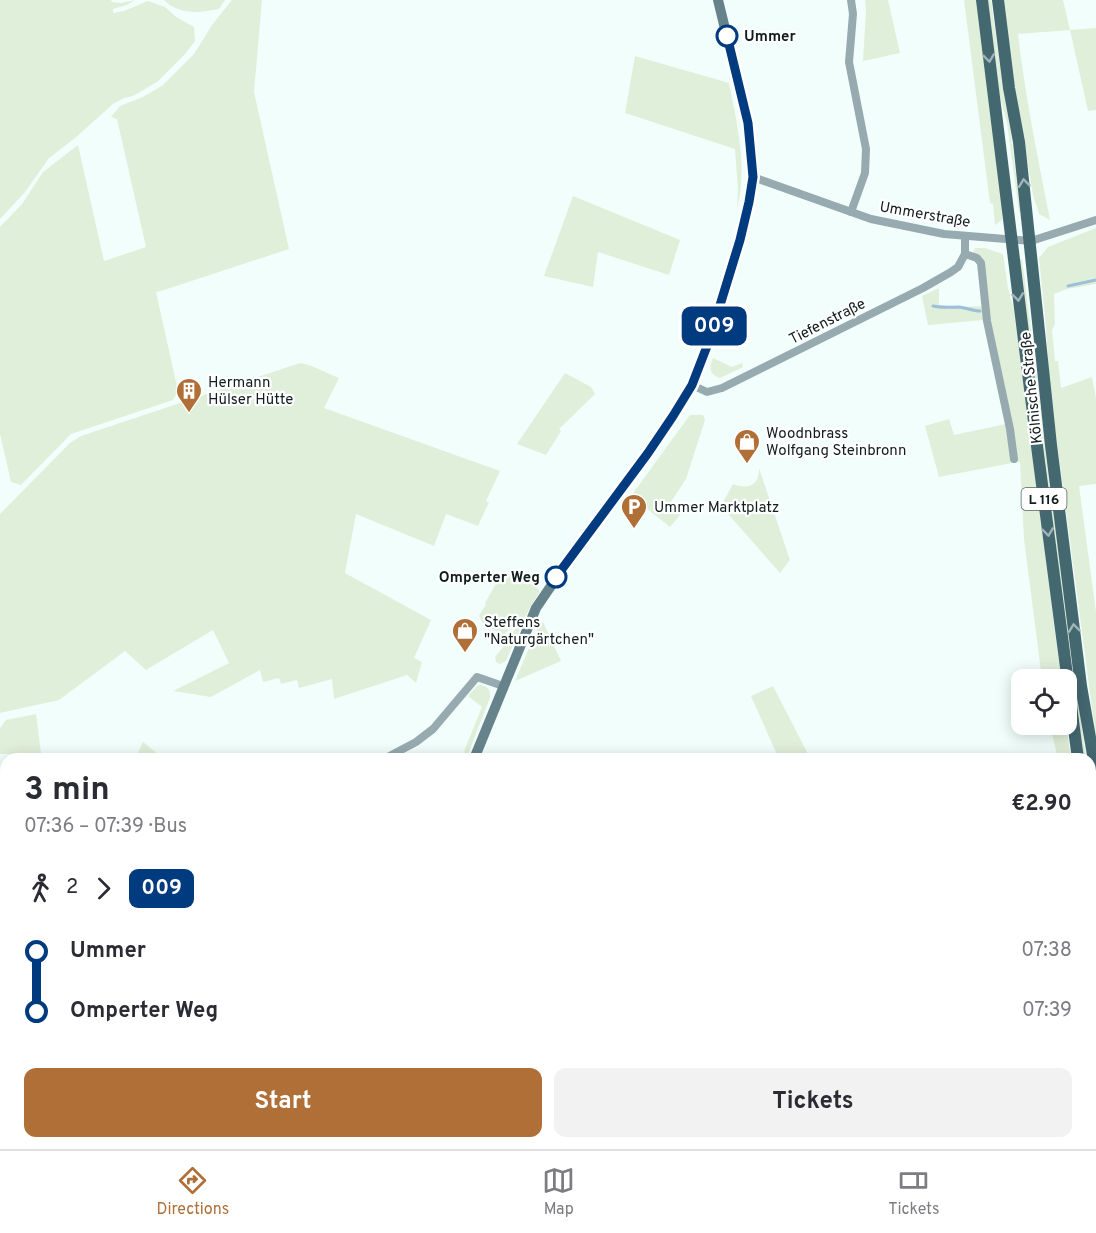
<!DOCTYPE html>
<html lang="en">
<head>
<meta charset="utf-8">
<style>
  body { margin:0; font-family:Overpass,sans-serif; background:#f2f2f3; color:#2b2b33; height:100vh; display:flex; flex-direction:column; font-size:22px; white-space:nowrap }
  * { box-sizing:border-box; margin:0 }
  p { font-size:20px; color:#7c7c81 }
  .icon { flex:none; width:33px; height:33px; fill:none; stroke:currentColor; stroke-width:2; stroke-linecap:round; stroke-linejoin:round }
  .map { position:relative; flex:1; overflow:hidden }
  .sheet { position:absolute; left:0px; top:753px; width:1096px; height:396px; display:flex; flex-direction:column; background:#fff; border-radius:18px 18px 0 0; box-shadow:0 3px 15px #0003 }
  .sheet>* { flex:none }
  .badge { padding:0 12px; border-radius:9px; font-size:21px; line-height:39px }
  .controls { position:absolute; left:1011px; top:669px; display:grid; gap:12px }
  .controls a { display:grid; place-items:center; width:66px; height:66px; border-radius:12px; background:#fff; box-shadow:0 3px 15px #0003; font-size:30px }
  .map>.badge { position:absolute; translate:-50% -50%; box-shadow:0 0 0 3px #fff }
  .legs { display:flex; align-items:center; gap:9px; height:66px; padding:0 24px; font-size:20px }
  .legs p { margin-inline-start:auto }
  .overview { display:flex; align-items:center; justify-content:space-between; height:102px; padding:0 24px }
  h1 { font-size:33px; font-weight:700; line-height:45px }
  .cta { display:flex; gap:12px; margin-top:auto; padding:12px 24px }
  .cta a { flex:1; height:69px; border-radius:12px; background:#af6f37; color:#fff; font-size:24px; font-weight:700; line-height:69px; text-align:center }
  .cta a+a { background:#f2f2f3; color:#2b2b33 }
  ul { padding:0 24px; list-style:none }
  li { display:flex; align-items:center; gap:21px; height:60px; font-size:22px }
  li i { display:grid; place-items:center; width:9px; height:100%; margin:0 8px; background:currentColor }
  li i::after { content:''; width:15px; height:15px; margin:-8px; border:4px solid; border-radius:50%; background:#fff }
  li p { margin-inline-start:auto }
  li:first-child i { background:linear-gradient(#0000 50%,currentColor 0) }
  li:last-child i { background:linear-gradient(currentColor 50%,#0000 0) }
  .dock { display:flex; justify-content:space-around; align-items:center; height:84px; border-top:2px solid #e1e1e2; background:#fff; font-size:16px; color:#7c7c81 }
  .dock a { display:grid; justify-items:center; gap:3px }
  .dock .on { color:#af6f37 }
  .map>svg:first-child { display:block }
  .green { fill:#e0efda }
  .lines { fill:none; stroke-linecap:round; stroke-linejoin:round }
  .stream { stroke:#9dbfd8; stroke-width:3 }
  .street { stroke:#97aaaf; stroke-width:8 }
  .secondary { stroke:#66838b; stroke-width:10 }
  .primary { stroke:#446870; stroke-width:12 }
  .oneway { stroke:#a2b4b8 }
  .line-1-casing { stroke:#fff; stroke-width:14 }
  .line-1 { stroke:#003b80; stroke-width:9 }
  .stop-1-dot { fill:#fff; stroke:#003b80; stroke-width:3 }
  .labels { text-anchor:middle; stroke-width:4.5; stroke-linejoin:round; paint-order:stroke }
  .shield { fill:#fff; stroke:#596261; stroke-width:1.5 }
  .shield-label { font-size:14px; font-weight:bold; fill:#121e1d }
  .stop-label { font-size:15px; font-weight:bold; fill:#121e1d; stroke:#fff; text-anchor:start }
  .street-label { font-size:15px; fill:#121e1d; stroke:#fff }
  .poi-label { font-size:15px; fill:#121e1d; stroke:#fff; text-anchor:start }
</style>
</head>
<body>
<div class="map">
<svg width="1096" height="1149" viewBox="0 0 1096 1149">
  <rect width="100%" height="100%" fill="#f1fefc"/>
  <g class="green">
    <polygon points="0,0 111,0 112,2 121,3 135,0 127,5 113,9 113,13 124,11 148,1 165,7 176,17 194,27 195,41 185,54 157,82 133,96 124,98 113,104 75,138 49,158 25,192 0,219"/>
    <path d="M 164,0 L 225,0 L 219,9 C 199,13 179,15 164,0 Z"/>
    <polygon points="232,0 262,0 254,92 289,249 161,291 156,292 178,391 173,400 71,434 21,485 11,482 0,434 0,227 22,204 43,172 78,145 104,261 146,247 117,119 111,117 120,106 143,97 163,85 194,54 212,25"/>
    <polygon points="865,0 888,0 900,53 863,61 866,12"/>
    <polygon points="964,0 976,0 1002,207 1002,220 995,225 993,204 990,203"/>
    <polygon points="988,0 991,0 1003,89 1009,120 1021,213 1019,212 1007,123 1000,97"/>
    <path d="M 1003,0 L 1063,0 L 1070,30 L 1096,28 L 1096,110 L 1088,111 L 1070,30 L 1018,34 C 1025,96 1038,158 1050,220 L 1039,214 L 1033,195 L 1014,83 Z"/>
    <path d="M 635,56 L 729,83 C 737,124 748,167 737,209 L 738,190 L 735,149 L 625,113 Z"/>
    <polygon points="573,196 680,240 669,275 598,252 593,287 544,276"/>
    <polygon points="1096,228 1096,284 1067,289 1054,294 1055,324 1052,330 1055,361 1058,361 1061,388 1092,377 1096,398 1096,484 1079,486 1096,612 1096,738 1050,390 1046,327 1039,258 1048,247 1053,245"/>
    <path d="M 975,248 L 985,248 L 1003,254 L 1008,288 L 1014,310 L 1061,679 L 1042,679 L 1024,539 L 1020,462 L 1017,462 C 1012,414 998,368 989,321 C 985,300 987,278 982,257 L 973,253 Z"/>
    <polygon points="1019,259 1022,259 1086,759 1082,759"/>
    <path d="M 939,288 L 939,306 C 952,307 969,307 982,306 L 984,320 L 928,325 L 922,296 Z"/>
    <path d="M 713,358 L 732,367 L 742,363 L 743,367 L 720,378 C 709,374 709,368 713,358 Z"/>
    <path d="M 300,363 C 313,365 326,373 339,378 L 324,408 L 500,471 L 486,501 L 489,502 L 478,526 L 446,514 L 434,546 L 356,514 L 345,573 L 431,620 L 414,658 L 422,662 L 416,683 L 407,675 L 334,699 L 332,679 L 299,688 L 297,680 L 281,684 L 279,678 L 263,682 L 260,670 L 211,697 L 173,691 L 229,663 L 213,630 L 146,670 L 125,651 L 59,700 L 0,713 L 0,514 L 70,443 L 81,436 Z"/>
    <polygon points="565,373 591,387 595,394 559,429 561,431 546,455 517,444"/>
    <polygon points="690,415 703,415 705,420 686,479 670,503 681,514 670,527 631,496"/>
    <polygon points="949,419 954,435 1006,424 1012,463 939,477 925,426"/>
    <path d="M 759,468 L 790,560 L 780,573 L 721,506 L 733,484 C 748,490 760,485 759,468 Z"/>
    <polygon points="502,573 533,585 540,591 528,611 506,661 500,664 496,662 495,657 512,636 519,619 503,636 482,622 479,616 486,604 485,603"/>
    <polygon points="543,622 561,661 515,681 538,627"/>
    <path d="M 478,685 C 487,685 491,689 490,698 L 466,759 L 462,759 L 465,749 L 482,707 L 468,696 Z"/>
    <polygon points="773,686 809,756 779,759 751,696"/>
    <polygon points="36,714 41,753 0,754 0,728 6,720"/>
    <polygon points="1050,725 1066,725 1071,759 1058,759"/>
    <polygon points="143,742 158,754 157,759 135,759"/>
    <polygon points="1090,867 1096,896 1096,968 1090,946"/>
    <polygon points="6,931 6,1143 206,1143 198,1149 68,1149 29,1144 0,1146 0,933"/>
    <polygon points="218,1143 431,1143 432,1149 210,1149"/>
  </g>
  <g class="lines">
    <g class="stream">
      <polyline points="1068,286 1096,280"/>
      <path d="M 933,306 C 942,308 950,307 959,307 C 967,308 973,311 980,311"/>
    </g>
    <g class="street">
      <polyline points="753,177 871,219 944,234 1031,241 1096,220"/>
      <polyline points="851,212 865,173 866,149 849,62 853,14 851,0"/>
      <polyline points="965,254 977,258 981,263 987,321 1010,429 1014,459"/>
      <polyline points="692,385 707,392 722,388 923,288 951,272 958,267 965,254 965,236"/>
      <polyline points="384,759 416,742 433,729 477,677 503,686"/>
      <polyline points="0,864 6,863"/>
    </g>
    <g class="secondary">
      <polyline points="474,759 536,608 566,564 648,453 673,416 692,385 709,341 740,240 749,202 753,177 748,123 718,0"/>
      <polyline points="437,1143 438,1149"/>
    </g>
    <g class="primary">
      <polyline points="982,0 1038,454 1078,759"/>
      <polyline points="998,0 1009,88 1019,142 1051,445 1081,686 1096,772"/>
      <polyline points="1090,833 1096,862"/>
    </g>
  </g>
  <defs><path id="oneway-chevron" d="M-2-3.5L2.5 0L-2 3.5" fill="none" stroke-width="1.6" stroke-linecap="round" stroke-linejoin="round" transform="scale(1.5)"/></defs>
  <g class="oneway">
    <use href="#oneway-chevron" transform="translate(989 58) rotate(83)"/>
    <use href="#oneway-chevron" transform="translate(1024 183) rotate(-97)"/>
    <use href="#oneway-chevron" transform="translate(1018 297) rotate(83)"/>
    <use href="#oneway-chevron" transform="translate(1048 532) rotate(83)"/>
    <use href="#oneway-chevron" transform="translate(1074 628) rotate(-97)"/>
  </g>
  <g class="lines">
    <defs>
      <polyline id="line-1" points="556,577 648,453 673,416 692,385 709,341 740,240 749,202 753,177 748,123 727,36"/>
    </defs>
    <use href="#line-1" class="line-1-casing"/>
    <use href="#line-1" class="line-1"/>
  </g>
  <defs>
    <symbol id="building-pin" viewBox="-11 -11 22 30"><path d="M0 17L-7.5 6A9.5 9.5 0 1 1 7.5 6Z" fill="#af6f37" stroke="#fff"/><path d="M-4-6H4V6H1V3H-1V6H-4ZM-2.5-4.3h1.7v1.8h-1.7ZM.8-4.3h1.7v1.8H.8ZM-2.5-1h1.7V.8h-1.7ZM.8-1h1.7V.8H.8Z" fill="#fff"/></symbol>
    <symbol id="shop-pin" viewBox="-11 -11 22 30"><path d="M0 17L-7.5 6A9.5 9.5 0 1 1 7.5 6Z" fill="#af6f37" stroke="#fff"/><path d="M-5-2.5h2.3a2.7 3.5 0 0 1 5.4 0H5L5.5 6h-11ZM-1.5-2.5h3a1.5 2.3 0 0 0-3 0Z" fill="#fff"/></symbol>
    <symbol id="parking-pin" viewBox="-11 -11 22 30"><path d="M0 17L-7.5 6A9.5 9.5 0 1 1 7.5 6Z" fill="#af6f37" stroke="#fff"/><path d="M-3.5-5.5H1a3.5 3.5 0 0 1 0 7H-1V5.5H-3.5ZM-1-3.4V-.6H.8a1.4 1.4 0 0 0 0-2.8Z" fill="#fff"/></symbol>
  </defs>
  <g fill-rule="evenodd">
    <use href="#building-pin" x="174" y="376" width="30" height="40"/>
    <use href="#shop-pin" x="732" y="427" width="30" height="40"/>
    <use href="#parking-pin" x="619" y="492" width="30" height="40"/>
    <use href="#shop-pin" x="450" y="616" width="30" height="40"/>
  </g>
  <g class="stop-1-dot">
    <circle cx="727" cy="36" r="10"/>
    <circle cx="556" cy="577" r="10"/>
  </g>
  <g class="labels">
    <rect class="shield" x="1021.5" y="488" width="45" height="22" rx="4.5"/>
    <g class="shield-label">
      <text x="1044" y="504">L 116</text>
    </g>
    <g class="stop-label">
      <text x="744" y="41">Ummer</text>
      <text x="540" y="582" text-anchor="end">Omperter Weg</text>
    </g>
    <g class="street-label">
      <text transform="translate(925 214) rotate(10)" y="5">Ummerstraße</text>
      <text transform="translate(827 321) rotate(-27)" y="5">Tiefenstraße</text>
      <text transform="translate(1031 388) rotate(-96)" y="5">Kölnische Straße</text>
    </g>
    <g class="poi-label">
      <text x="208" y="387">Hermann<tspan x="208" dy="17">Hülser Hütte</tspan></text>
      <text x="766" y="438">Woodnbrass<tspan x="766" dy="17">Wolfgang Steinbronn</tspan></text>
      <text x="654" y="512">Ummer Marktplatz</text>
      <text x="484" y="627">Steffens<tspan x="484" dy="17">"Naturgärtchen"</tspan></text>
    </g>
  </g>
</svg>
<div class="controls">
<a><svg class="icon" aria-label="locate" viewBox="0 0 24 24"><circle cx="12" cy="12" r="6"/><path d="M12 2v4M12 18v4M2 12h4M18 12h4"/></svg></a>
</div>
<b class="badge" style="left:714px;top:326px;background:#003b80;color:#fff">009</b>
<section class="sheet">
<div class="overview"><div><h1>3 min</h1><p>07:36 – 07:39 · Bus</p></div><b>€2.90</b></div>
<div class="legs"><svg class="icon" aria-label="walk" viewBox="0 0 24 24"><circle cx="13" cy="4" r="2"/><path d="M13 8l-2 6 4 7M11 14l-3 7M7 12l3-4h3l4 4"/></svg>2<svg class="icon" aria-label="forward" viewBox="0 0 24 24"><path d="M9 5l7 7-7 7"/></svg><b class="badge" style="background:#003b80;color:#fff">009</b></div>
<ul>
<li><i style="color:#003b80"></i><b>Ummer</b><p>07:38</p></li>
<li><i style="color:#003b80"></i><b>Omperter Weg</b><p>07:39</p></li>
</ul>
<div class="cta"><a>Start</a><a>Tickets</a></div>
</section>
</div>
<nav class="dock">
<a class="on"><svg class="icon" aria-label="directions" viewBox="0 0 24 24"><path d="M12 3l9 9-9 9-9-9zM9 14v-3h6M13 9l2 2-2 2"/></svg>Directions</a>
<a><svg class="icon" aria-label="map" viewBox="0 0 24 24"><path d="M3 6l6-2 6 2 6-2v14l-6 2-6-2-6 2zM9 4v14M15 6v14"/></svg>Map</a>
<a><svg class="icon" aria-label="tickets" viewBox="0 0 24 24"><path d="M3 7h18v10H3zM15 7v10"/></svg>Tickets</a>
</nav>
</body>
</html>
